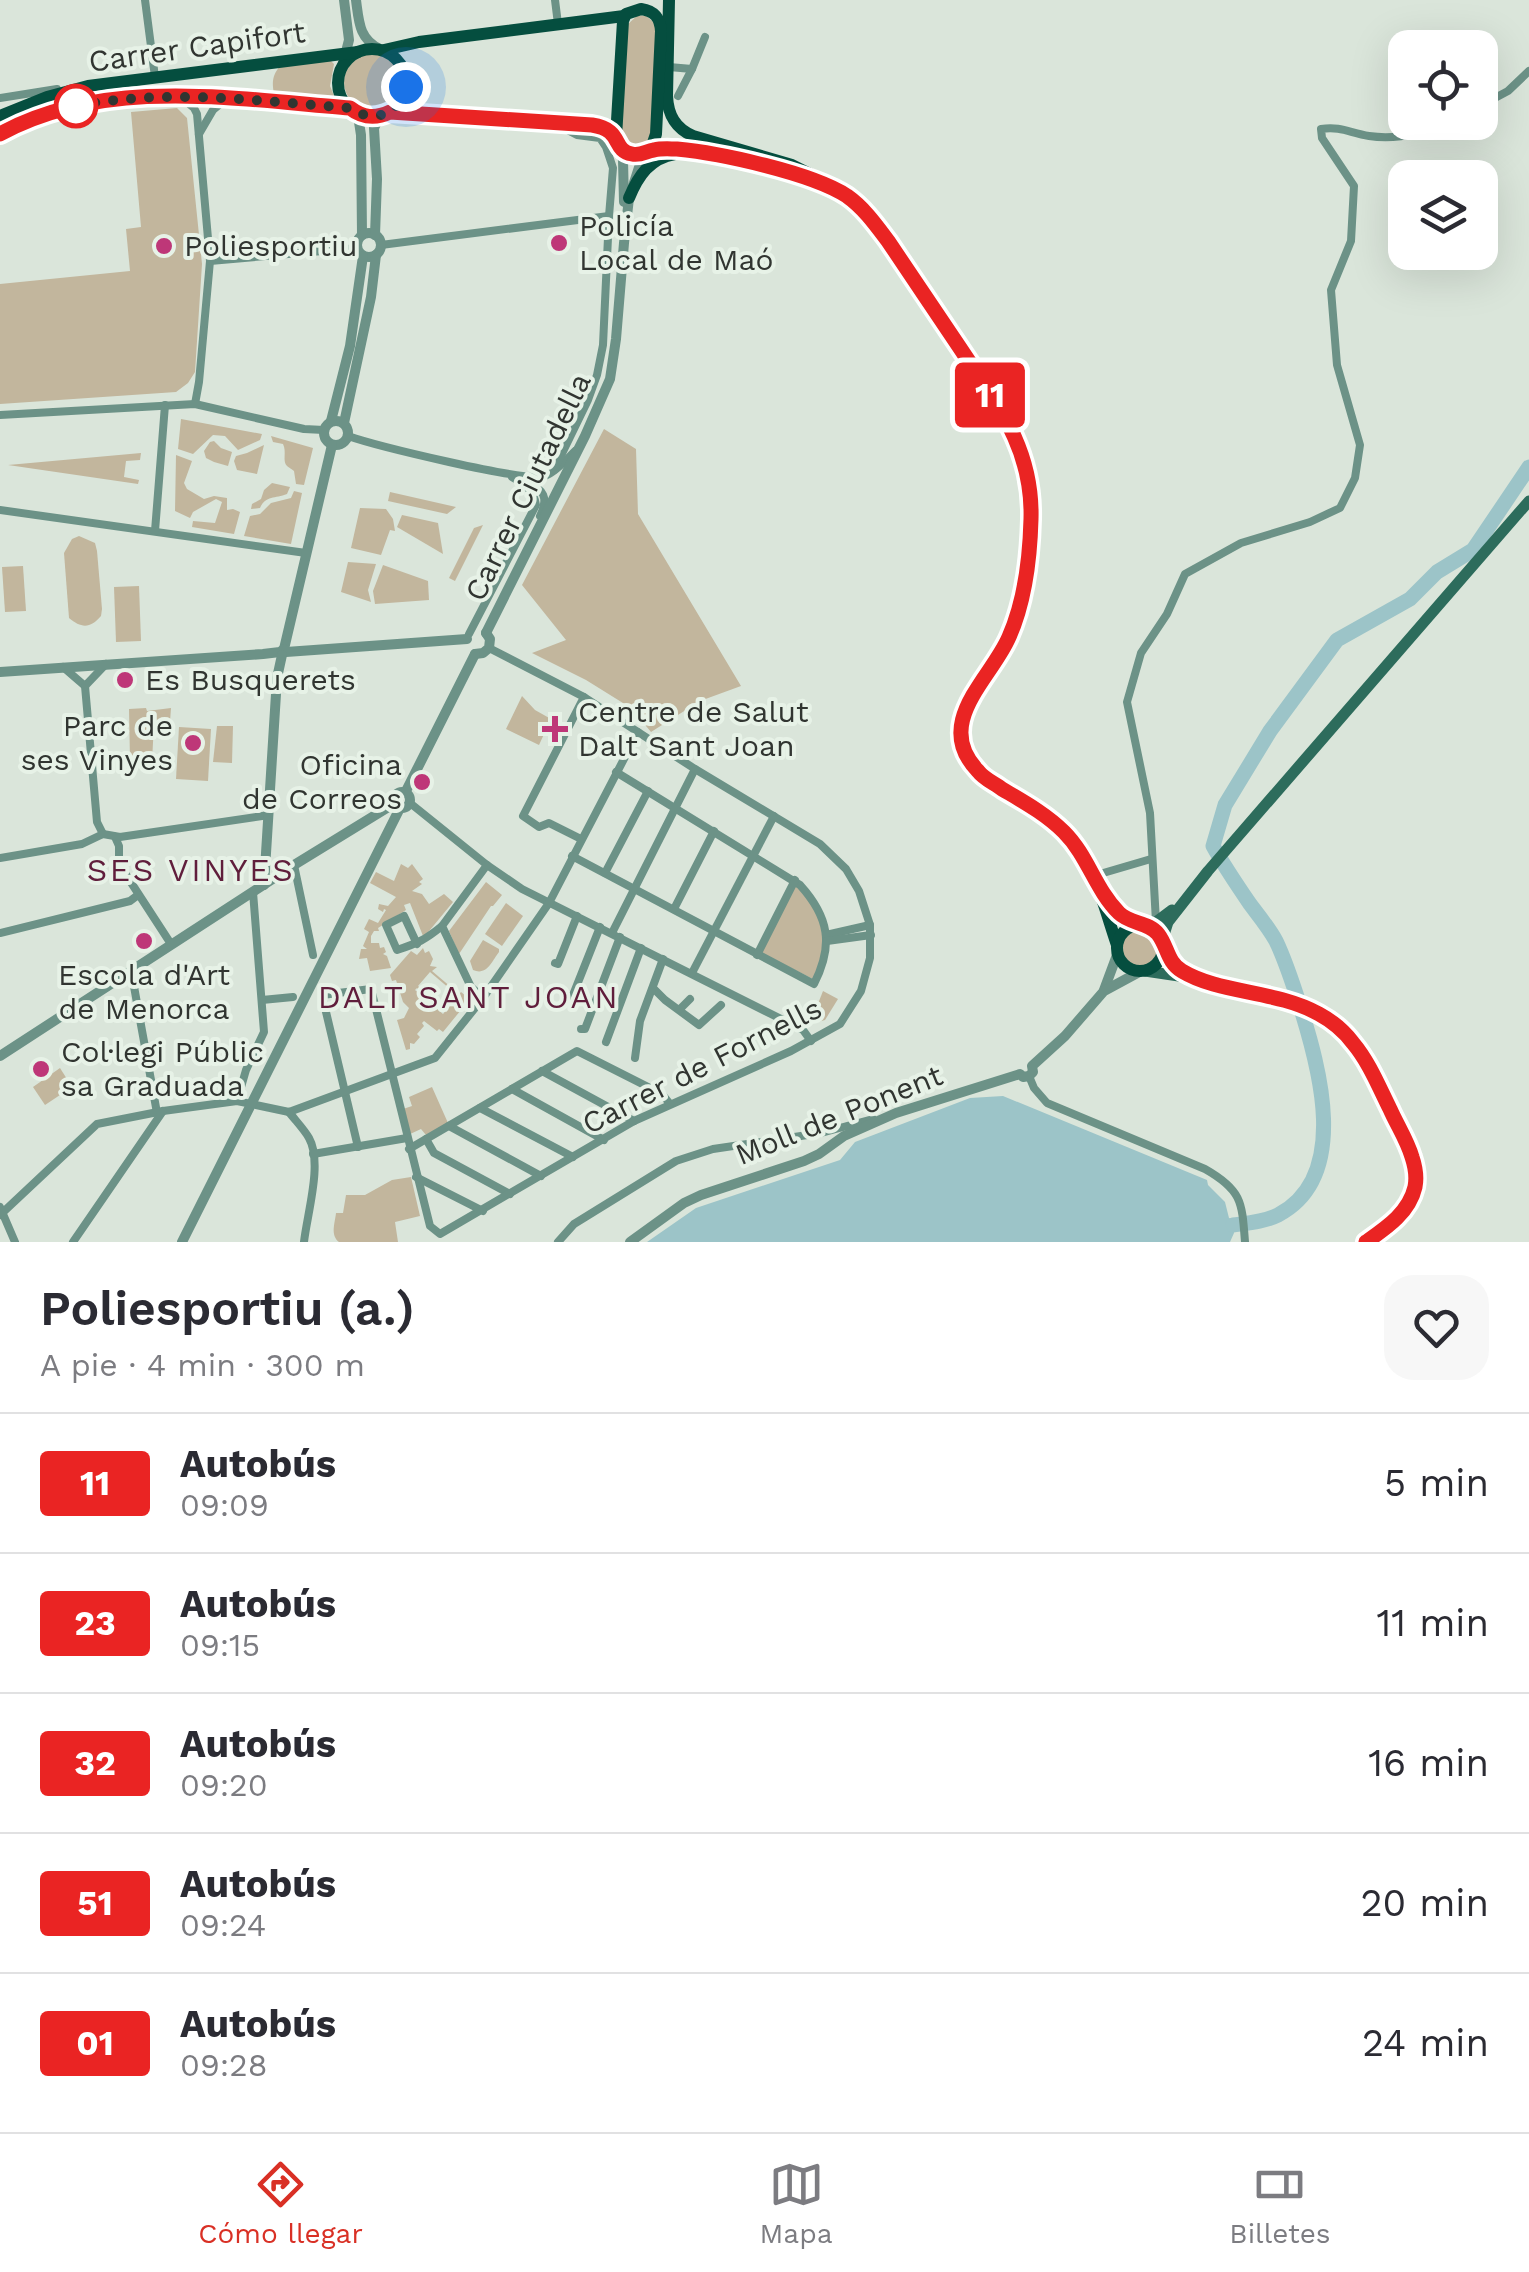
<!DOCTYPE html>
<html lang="es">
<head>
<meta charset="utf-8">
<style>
  body { margin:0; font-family:"Work Sans",sans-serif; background:#f7f7f7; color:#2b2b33; height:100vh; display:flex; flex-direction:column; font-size:38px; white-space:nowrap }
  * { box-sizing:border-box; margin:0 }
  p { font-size:32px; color:#7c7c81 }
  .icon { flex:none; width:55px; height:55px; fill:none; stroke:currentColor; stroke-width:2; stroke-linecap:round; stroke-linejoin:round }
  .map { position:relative; height:1242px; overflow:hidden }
  .details { display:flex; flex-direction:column; background:#fff; flex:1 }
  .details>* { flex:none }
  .badge { padding:0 20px; border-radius:8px; font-size:35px; line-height:65px }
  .fabs { position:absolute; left:1388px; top:30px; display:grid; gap:20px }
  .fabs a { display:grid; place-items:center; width:110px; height:110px; border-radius:20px; background:#fff; box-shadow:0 10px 40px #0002; font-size:50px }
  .you { position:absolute; width:50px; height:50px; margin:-25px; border:8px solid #fff; border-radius:50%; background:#1a73e8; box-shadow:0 0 0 15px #1a73e833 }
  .map>.badge { position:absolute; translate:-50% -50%; box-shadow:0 0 0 5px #fff }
  .round { display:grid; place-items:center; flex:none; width:105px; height:105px; border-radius:30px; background:#f7f7f7 }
  .headline { display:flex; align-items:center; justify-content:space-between; height:170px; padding:0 40px }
  h1 { font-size:48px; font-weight:600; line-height:75px }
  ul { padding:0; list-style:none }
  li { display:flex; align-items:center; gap:30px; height:140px; padding:0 40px; border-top:2px solid #e1e1e2 }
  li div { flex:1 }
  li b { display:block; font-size:38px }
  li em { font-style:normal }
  li .badge { min-width:110px; font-weight:700; text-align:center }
  .tab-bar { display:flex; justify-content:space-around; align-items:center; height:140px; border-top:2px solid #e1e1e2; background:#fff; font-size:28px; color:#7c7c81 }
  .tab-bar a { display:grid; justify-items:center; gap:5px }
  .tab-bar .current { color:#d93025 }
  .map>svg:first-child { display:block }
  .green { fill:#c2b69d }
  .water { fill:#9cc4c8 }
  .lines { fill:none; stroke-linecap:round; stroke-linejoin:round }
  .river { stroke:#9cc4c8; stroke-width:15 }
  .minor { stroke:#6c9287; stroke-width:8 }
  .tertiary { stroke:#6c9287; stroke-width:10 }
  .secondary { stroke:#2d6c5c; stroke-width:11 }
  .primary { stroke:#054e3f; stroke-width:12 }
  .line-casing { stroke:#fff; stroke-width:22 }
  .line { stroke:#ea2423; stroke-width:15 }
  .walk { stroke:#313531; stroke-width:10; stroke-dasharray:0 18 }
  .stop-dot { fill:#fff; stroke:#ea2423; stroke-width:5 }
  .poi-dot { fill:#be3778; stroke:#e7f2e7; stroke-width:4 }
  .labels { text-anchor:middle; stroke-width:8; stroke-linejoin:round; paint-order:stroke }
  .street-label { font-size:30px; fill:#313531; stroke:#e7f2e7 }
  .poi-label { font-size:30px; fill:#313531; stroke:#e7f2e7; text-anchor:start }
  .neighbourhood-label { font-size:32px; letter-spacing:2.5px; fill:#601e3c; stroke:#e7f2e7 }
</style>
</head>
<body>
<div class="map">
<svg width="1529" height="1242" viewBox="0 0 1529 1242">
  <rect width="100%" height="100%" fill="#dae5da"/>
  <g class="green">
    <polygon points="638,15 646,16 656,24 651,134 648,143 638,149 628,147 620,135 628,24"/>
    <circle cx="372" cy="82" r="28"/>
    <path d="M 330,60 L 334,64 L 330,86 L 335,98 L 328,103 L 275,98 C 272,84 271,76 281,65 Z"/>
    <polygon points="177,108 187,118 202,264 195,372 188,383 176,392 0,404 0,284 130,271 126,229 141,227 131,112"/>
    <polygon points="181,419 262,434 260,440 238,450 225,436 213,435 193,454 178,449"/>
    <polygon points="604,429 636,449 638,514 741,686 700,701 651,732 631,708 586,680 532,653 566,640 522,585"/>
    <path d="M 271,436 L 313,448 L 304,485 L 296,484 L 294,471 C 292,469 289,468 287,466 C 282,461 287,452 283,444 L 273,442 Z"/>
    <polygon points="214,441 221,448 232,452 228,466 214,462 206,458 204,451 210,442"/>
    <polygon points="264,445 257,474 237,470 234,461 236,456 247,453"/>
    <polygon points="141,453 140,460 126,461 124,477 139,480 138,484 8,465"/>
    <polygon points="176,455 192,461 184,483 187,489 204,499 214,496 227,498 227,510 233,509 240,512 234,534 192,527 193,521 215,523 222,502 216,499 193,512 190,518 175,511"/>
    <path d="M 272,483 L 290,487 L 287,494 C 275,499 266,495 260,508 L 251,509 L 252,504 L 261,499 L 264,490 Z"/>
    <polygon points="294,491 302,493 291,544 244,536 250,516 260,514 271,503 291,498"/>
    <polygon points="390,492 456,507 447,514 388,501"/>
    <polygon points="360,508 386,509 393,519 395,531 390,530 381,555 351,548"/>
    <polygon points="402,515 438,523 443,554 397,527"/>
    <polygon points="483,525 455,581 449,578 474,528"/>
    <path d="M 79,536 L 95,543 L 97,551 L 102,609 L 101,616 C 90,629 81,628 69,618 L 64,553 L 72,539 Z"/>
    <polygon points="348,562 376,564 368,590 371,602 341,592"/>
    <polygon points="383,565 428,581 429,600 375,604 373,591"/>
    <polygon points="23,566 26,611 5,612 2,567"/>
    <polygon points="139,586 141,641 116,642 114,587"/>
    <polygon points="522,696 535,710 551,719 539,745 506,729"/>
    <polygon points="146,708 147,711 171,708 170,722 154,723 152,762 130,760 129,709"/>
    <polygon points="217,726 233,726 232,763 213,762"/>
    <polygon points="179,727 211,729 208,781 176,779"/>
    <polygon points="401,864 408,868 412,864 423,879 419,882 422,884 412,891 422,894 429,904 444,894 453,902 425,936 423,936 410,903 404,905 406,910 378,928 379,931 374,931 371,936 371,943 379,943 380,948 384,947 386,952 383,954 387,956 391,968 370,971 367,958 359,959 361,949 367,949 363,946 369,932 364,929 369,919 378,923 386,910 384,909 383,912 378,909 379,904 388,906 396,897 370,883 376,872 394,881"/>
    <polygon points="486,882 502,895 493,906 491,906 459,954 449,931"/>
    <path d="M 796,884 C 814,901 829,931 822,957 C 821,964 816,972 813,979 L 761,953 Z"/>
    <polygon points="506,903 523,916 502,946 485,934"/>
    <circle cx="1140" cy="948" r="18"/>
    <path d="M 483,940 L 499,949 L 499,952 C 492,961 487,976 473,970 L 470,961 Z"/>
    <polygon points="423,948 425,953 429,951 433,959 430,966 437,967 432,971 452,988 450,989 430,972 418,986 438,1003 437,1005 417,988 415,990 443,1014 461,992 467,997 465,1005 443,1032 439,1029 437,1031 424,1021 422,1023 424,1026 417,1034 420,1037 414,1044 410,1043 410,1049 406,1050 397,1020 404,1018 409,1008 403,1002 396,980 392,981 390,975 411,951 417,955"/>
    <polygon points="823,991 838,999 825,1020 818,1022 812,1019"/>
    <polygon points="60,1068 72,1087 45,1105 33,1087"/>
    <polygon points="432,1087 448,1123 426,1135 421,1129 408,1135 403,1109 412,1106 409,1097"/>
    <path d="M 411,1177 L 420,1216 L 395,1222 L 398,1242 L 339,1242 C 330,1235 335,1223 336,1213 L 343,1213 L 346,1195 L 365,1195 L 392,1180 Z"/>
  </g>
  <polygon class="water" points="1003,1096 1207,1180 1208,1185 1225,1202 1229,1218 1233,1220 1234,1233 1230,1242 647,1242 696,1208 840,1160 855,1142 970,1098"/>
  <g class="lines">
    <path class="river" d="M 1233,1225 C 1248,1223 1264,1222 1278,1215 C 1351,1177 1319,1066 1300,1006 C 1293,984 1286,962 1276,941 C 1269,928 1259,916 1250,904 C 1237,885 1224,866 1213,846 L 1225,805 L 1270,731 L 1337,640 L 1410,599 L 1437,572 L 1473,550 L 1529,467"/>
    <g class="minor">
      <polyline points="145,0 155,77"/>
      <polyline points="555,0 558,24"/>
      <polyline points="669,67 692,69 705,37"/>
      <polyline points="678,96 692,69"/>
      <polyline points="0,98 57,89"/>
      <polyline points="183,99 194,108 197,114 210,261 199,382 195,404"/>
      <polyline points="1480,106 1508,91 1529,71"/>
      <polyline points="199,134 213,110 225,100"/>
      <polyline points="381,245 609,216"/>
      <polyline points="210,261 357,248"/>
      <polyline points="0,415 195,404 304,429 324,430"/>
      <path d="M 348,436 C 374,445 526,483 545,476 C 556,472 567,459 575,451"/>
      <polyline points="554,470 588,400 597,375 603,345 609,216 613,168 606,147 600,138 577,135 558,125"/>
      <path d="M 526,482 C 544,489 549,498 540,516"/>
      <polyline points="0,510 306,553"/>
      <polyline points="155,531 165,405"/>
      <path d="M 469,634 L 536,505 C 534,490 524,484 512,477"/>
      <polyline points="63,667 85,686 97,822 103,834"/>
      <polyline points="85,686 106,664"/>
      <polyline points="410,803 487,865 522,889 803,1030 811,1041"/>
      <polyline points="115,837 119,846 119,864 171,944"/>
      <polyline points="581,839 549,823 539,827 523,816 584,697"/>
      <path d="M 572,856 L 814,984 C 834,945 829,917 800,885 L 616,772"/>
      <polyline points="0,858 82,844 103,834 120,837 269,815"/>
      <polyline points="294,865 313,955"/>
      <polyline points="605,873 648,791"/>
      <polyline points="1093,876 1151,859"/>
      <polyline points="674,909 714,831"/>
      <path d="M 1156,922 L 1150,813 L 1127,702 L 1141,653 L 1167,614 L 1185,574 L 1241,543 L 1310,522 L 1340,508 L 1355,478 L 1360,445 L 1337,365 L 1331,290 L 1351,241 L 1354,186 L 1322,138 L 1321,129 C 1341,126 1350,133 1369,136 C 1396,140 1425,133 1450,122"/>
      <polyline points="0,933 130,901 138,895"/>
      <polyline points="612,933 695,769"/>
      <polyline points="826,935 870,925"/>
      <polyline points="827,941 871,935"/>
      <path d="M 417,944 L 404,916 L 386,925 L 397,950 C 418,943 425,940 442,926"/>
      <polyline points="757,955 795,880"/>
      <polyline points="555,963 558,964 577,916"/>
      <polyline points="692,973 774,816"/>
      <polyline points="118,980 133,981 157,1113"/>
      <polyline points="653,988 665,1000 699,1025 721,1005"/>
      <polyline points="569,997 573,995 600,927"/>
      <polyline points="483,998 471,987 442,926 487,865"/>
      <polyline points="262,1000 293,997"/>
      <polyline points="680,1009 690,999"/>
      <polyline points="581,1029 585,1029 620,937"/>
      <polyline points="606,1042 641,948"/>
      <polyline points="635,1058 640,1021 663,959"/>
      <polyline points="542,1071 634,1121"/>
      <path d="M 1029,1076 L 1034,1088 L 1047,1103 L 1205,1169 C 1242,1190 1242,1202 1245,1242"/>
      <polyline points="512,1089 604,1140"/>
      <polyline points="237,1101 246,1070 264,1032 253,892"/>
      <polyline points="480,1108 573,1157"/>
      <path d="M 289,1112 C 295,1120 304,1129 309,1138 C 323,1163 307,1214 304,1242"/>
      <polyline points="449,1126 541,1176"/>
      <polyline points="426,1139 434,1153 510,1194"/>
      <polyline points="358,1147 322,995 371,989 430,1226 440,1234 634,1121 791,1051 840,1024 861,991 870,958 870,925 859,891 846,869 820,844 695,769 584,697 489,648"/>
      <polyline points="409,1149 577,1051 662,1094 670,1104"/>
      <polyline points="313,1154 407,1138"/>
      <polyline points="416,1177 483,1211"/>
      <polyline points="0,1207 15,1242"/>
      <polyline points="0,1215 97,1124 163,1111 237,1101 289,1112 435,1058 483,998 549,903 638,732"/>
      <polyline points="73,1242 163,1111"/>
      <polyline points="558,1242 574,1224 676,1161 713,1149 821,1133 873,1119"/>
    </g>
    <g class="tertiary">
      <path d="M 356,0 C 359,22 359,39 380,49"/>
      <polyline points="342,67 349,40 344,0"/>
      <polyline points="354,111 359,122 361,135 362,235"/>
      <polyline points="618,145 623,160 624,202"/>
      <circle cx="369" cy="245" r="12"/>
      <polyline points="375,235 377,179 374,128 380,116"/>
      <circle cx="336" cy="433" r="12"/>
      <polyline points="331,421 350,346 363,256"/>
      <polyline points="344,423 371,297 376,255"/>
      <polyline points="486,633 585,436 610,379 616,339 624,243 629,198 644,152"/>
      <polyline points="284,649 332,445"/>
      <polyline points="475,654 483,653 489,648 490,639 486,633"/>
      <polyline points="0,672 263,654 280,652 284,649 286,652 467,639"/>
      <circle cx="402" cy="800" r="8"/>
      <polyline points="405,793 475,654"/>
      <polyline points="264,885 277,678 282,655"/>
      <polyline points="1104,990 1117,955"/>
      <polyline points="0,1056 294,865 395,803"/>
      <polyline points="182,1242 400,808"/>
      <polyline points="630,1242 684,1203 701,1195 804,1161 819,1154 844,1136 896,1113 1020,1074 1023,1077 1029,1076 1033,1072 1032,1066 1065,1036 1104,991 1141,971"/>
    </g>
    <g class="secondary">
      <polyline points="1145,925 1156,922 1172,910"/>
      <polyline points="1162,941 1168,922 1208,871 1529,501"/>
      <polyline points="1163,946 1174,965 1186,973"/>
      <polyline points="1145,971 1199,979 1299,1004 1330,1021 1352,1040 1368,1066 1409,1149 1415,1169 1414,1188 1405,1208 1388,1226 1366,1242"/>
    </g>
    <g class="primary">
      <path d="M 669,0 L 667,96 C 668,115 675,128 693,136 L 792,165 L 824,181 L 860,207 L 888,241 L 1014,434 C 1020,448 1026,463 1028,478 C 1037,526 1029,600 1006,644 C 990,674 956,701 962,739 C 970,788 1041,803 1072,840 C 1096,870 1105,910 1117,945"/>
      <circle cx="372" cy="83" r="34"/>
      <polyline points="384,50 419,42 624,16"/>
      <polyline points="390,112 593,125 607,129 616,135"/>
      <polyline points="0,116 47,97 88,86 358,52"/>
      <path d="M 0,134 C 105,76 236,100 350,108"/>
      <path d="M 645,152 L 652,146 L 656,134 L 661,31 C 660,17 654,11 641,9 L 626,14 L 623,21 L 616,137 L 623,151 L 635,155 L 656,149 L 692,151 L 796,175"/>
      <path d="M 629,198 C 638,176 650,158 675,154"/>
      <polyline points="1106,897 1121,916 1140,924"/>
      <circle cx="1140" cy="948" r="23"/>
    </g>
  </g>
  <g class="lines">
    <defs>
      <path id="line" d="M 0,134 C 106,76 235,99 350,108 C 363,118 375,119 390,112 L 592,125 C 624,130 611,150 632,154 C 641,156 646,151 654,150 C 662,148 670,149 677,149 C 720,153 812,173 847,196 C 864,208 876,225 888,241 C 912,277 936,312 960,348 C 997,404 1033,448 1031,519 C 1030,558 1025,601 1009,637 C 991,679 932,723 978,771 C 984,779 994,783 1002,789 C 1024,802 1046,814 1064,832 C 1088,856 1095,889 1119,913 C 1130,924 1149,922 1158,934 C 1168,947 1167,962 1182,971 C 1220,994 1276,990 1319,1014 C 1332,1021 1344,1031 1353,1043 C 1369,1062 1379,1087 1390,1109 C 1397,1125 1407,1140 1412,1157 C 1415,1166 1417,1177 1415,1187 C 1409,1213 1386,1228 1366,1242"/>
    </defs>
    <use href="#line" class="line-casing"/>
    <use href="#line" class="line"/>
    <path class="walk" d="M 76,106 L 68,108 C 161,87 256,101 350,108 C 373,124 399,115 406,87"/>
  </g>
  <circle class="stop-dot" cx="76" cy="106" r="20"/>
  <g class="poi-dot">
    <circle cx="559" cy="243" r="10"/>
    <circle cx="164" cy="246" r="10"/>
    <circle cx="125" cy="680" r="10"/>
    <path d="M550 714h10v10h10v10h-10v10h-10v-10h-10v-10h10z"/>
    <circle cx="193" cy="743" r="10"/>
    <circle cx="422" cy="782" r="10"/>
    <circle cx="144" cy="941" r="10"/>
    <circle cx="41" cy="1069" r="10"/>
  </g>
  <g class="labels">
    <g class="street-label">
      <text transform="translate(197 47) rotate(-8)" y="10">Carrer Capifort</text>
      <text transform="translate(528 487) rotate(-64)" y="10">Carrer Ciutadella</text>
      <text transform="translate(702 1066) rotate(-27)" y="10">Carrer de Fornells</text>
      <text transform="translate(839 1115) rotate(-22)" y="10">Moll de Ponent</text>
    </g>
    <g class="poi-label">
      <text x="579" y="236">Policía<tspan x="579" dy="34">Local de Maó</tspan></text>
      <text x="184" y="256">Poliesportiu</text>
      <text x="145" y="690">Es Busquerets</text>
      <text x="578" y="722">Centre de Salut<tspan x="578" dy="34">Dalt Sant Joan</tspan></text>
      <text x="173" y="736" text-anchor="end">Parc de<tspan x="173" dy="34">ses Vinyes</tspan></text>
      <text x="402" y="775" text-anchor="end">Oficina<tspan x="402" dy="34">de Correos</tspan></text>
      <text x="144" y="985" text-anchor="middle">Escola d'Art<tspan x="144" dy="34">de Menorca</tspan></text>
      <text x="61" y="1062">Col·legi Públic<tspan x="61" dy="34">sa Graduada</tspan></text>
    </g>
    <g class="neighbourhood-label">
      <text x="191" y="881">SES VINYES</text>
      <text x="469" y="1008">DALT SANT JOAN</text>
    </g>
  </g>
</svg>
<div class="fabs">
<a><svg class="icon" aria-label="locate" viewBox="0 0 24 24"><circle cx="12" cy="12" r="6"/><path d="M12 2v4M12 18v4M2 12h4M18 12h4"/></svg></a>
<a><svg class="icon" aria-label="layers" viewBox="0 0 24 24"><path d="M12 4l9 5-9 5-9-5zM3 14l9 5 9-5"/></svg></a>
</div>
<div class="you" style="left:406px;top:87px"></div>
<b class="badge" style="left:990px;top:395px;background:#ea2423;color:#fff">11</b>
</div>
<section class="details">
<div class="headline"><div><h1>Poliesportiu (a.)</h1><p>A pie · 4 min · 300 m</p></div><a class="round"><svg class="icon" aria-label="heart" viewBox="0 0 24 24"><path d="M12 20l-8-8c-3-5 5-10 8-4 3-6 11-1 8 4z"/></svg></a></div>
<ul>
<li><span class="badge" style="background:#ea2423;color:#fff">11</span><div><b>Autobús</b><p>09:09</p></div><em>5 min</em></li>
<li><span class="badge" style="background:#ea2423;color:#fff">23</span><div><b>Autobús</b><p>09:15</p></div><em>11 min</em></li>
<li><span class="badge" style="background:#ea2423;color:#fff">32</span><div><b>Autobús</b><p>09:20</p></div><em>16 min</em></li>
<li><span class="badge" style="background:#ea2423;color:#fff">51</span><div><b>Autobús</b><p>09:24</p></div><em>20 min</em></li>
<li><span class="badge" style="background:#ea2423;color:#fff">01</span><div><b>Autobús</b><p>09:28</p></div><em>24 min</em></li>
</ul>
</section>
<nav class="tab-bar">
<a class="current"><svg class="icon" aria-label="directions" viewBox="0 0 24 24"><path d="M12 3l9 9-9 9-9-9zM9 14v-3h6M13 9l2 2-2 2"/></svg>Cómo llegar</a>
<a><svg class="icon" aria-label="map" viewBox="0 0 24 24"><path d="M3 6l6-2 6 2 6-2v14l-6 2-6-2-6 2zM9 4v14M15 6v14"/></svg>Mapa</a>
<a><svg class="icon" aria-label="tickets" viewBox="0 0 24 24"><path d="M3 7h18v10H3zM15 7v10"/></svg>Billetes</a>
</nav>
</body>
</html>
